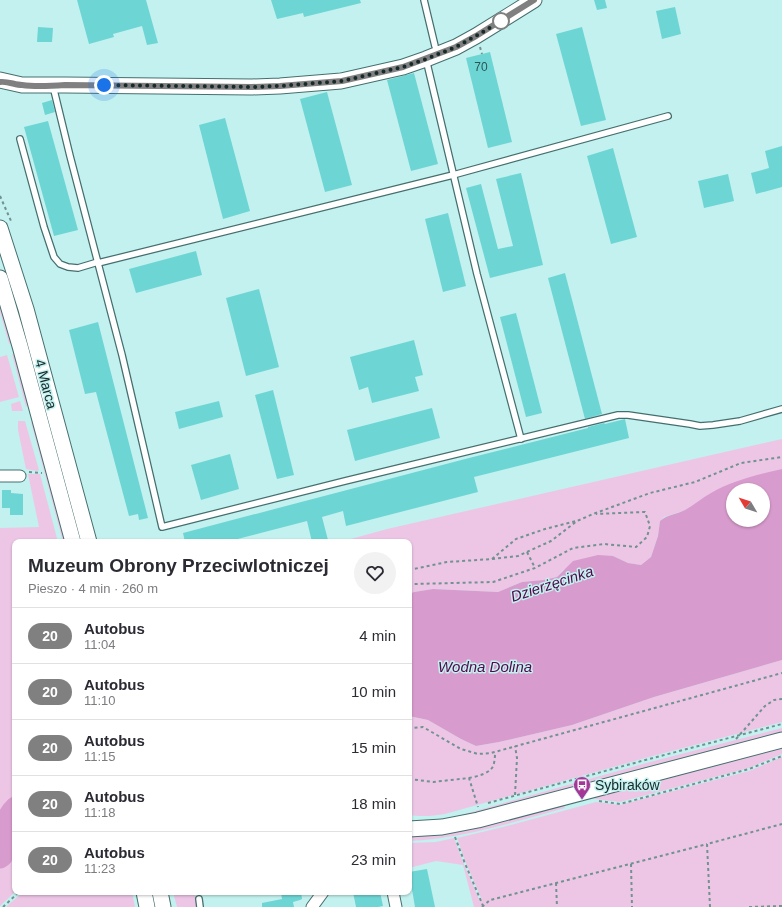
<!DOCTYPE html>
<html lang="pl">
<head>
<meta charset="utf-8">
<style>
  body { margin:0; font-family:Helvetica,sans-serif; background:#f2f2f3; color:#2b2b33; height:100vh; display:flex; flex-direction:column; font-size:15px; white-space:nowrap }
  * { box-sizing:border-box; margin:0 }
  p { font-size:13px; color:#7c7c81 }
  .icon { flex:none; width:22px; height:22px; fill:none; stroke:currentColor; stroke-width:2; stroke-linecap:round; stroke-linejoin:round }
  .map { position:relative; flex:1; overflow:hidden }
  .sheet { position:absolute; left:12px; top:539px; width:400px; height:356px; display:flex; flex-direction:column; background:#fff; border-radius:8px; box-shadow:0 1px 3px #0004 }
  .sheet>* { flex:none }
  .badge { padding:0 8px; border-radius:13px; font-size:14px; line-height:26px }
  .needle { width:26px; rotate:309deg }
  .controls { position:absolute; left:726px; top:483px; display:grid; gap:8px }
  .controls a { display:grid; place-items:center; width:44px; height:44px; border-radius:50%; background:#fff; box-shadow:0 1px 3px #0004; font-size:20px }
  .you { position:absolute; width:20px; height:20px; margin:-10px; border:3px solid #fff; border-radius:50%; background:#1a73e8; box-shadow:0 0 0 6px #1a73e833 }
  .map>.badge { position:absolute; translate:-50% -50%; box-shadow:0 0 0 2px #fff }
  .round { display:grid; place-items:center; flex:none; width:42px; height:42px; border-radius:21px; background:#f2f2f3 }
  .headline { display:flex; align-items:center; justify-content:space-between; height:68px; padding:0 16px }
  h1 { font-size:19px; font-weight:700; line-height:30px }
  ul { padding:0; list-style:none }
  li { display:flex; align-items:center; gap:12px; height:56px; padding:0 16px; border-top:1px solid #e1e1e2 }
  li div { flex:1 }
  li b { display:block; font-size:15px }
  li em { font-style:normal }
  li .badge { min-width:44px; font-weight:700; text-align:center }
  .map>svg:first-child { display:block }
  .green { fill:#edc6e6 }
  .water { fill:#d89bcd; fill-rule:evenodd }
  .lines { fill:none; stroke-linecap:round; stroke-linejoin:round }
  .river { stroke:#d89bcd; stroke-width:19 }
  .building { fill:#6dd6d4 }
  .lane-casing { stroke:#456f6e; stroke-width:8 }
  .street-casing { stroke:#456f6e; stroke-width:13 }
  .secondary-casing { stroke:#456f6e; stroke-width:17 }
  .path { stroke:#719291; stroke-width:2; stroke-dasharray:3 3; stroke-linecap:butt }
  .lane { stroke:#fff; stroke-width:5.5 }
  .street { stroke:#fff; stroke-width:11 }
  .secondary { stroke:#fff; stroke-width:15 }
  .line-casing { stroke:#fff; stroke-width:9 }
  .line { stroke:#808080; stroke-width:6 }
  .walk { stroke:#172929; stroke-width:4; stroke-dasharray:0 7.2 }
  .stop-dot { fill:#fff; stroke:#808080; stroke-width:2 }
  .labels { text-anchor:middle; stroke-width:3; stroke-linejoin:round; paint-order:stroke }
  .number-label { font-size:12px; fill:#2c5454 }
  .street-label { font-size:14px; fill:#172929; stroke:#c3f1ef }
  .poi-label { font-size:14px; fill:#172929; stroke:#c3f1ef; text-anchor:start }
  .water-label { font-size:15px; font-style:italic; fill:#52084b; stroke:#c3f1ef }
</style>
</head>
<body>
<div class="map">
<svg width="782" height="907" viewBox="0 0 782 907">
  <rect width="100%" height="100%" fill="#c3f1ef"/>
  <g class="green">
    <polygon points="0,297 12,342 9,344 0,312"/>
    <polygon points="12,354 16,355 29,402 26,407"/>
    <polygon points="7,355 19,397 0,402 0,357"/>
    <polygon points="20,401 23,411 12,411 11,404"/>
    <polygon points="18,421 25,421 39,470 37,471 26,469 18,430"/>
    <polygon points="31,422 35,425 67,542 63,542"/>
    <polygon points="782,439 782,469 771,472 693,506 683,511 664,517 660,521 658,536 651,557 641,565 628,563 613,556 563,570 557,577 543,580 522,582 498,592 433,589 414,592 409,594 409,542 340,542 387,529"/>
    <polygon points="28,474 40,474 58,542 15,542 15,892 0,906 0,528 39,527"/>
    <path d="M 782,660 L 782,722 L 649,757 L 445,814 C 433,816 422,817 409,815 L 409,716 L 428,720 L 461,739 L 476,746 L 499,742 L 572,725 L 654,697 Z"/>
    <polygon points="782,728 782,733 488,812 447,819 650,762"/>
    <polygon points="782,745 782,754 749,768 620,802 595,799 594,795"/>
    <polygon points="782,757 782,907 474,907 463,865 436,861 409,868 409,843 436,842 454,838 463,862 480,901 482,900 465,861 457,838 503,827 596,802 620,805 749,771"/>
    <path d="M 564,804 L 565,808 C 514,822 462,839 409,841 L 409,835 Z"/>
    <polygon points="23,892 132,892 135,907 6,907"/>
    <polygon points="173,892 204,892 195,894 197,907 177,907"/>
  </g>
  <path class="water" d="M 782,469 L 782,660 L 654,697 L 572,725 L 499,742 L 476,746 L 461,739 L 428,720 L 409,716 L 409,594 L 414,592 L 433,589 L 498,592 L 522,582 L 543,580 L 557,577 L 573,561 L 598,555 L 613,556 L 628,563 L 641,565 L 651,557 L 658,536 L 660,521 C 668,514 676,515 685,510 C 694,505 702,498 711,493 C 731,481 759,474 782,469 ZM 733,490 L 763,490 L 763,520 L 733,520 Z"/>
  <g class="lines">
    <path class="river" d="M 0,859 L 3,857 C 3,846 2,830 6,820 C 7,815 11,810 15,806"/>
  </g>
  <g class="building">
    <polygon points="77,0 146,0 158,43 147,45 142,26 113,34 114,37 89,44"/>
    <polygon points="271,0 360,0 361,3 304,17 303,13 277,19"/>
    <polygon points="594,0 605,0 607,8 597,10"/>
    <polygon points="675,7 681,34 662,39 656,11"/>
    <polygon points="38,27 53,28 52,42 37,42"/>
    <polygon points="582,27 606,120 581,126 556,34"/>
    <polygon points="490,52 512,142 488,148 466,58"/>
    <polygon points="414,73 438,164 411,171 387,80"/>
    <polygon points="327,92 352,185 325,192 300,99"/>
    <polygon points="52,100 55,112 45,115 42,103"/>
    <polygon points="225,118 250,211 223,219 199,125"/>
    <polygon points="48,121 78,230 54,236 24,127"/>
    <polygon points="782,146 782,187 756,194 751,173 769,168 765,151"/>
    <polygon points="613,148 637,237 611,244 587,156"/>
    <polygon points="521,173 543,265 490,278 466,188 481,184 498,249 513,246 496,179"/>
    <polygon points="728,174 734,201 704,208 698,181"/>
    <polygon points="448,213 466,286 443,292 425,219"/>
    <polygon points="196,251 202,275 136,293 129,269"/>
    <polygon points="565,273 602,414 585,419 548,278"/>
    <polygon points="259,289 279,367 246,376 226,298"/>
    <polygon points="516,313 542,413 526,417 500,317"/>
    <polygon points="98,322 148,518 139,520 138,514 129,516 96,392 85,394 69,330"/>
    <polygon points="414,340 423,375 415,377 419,391 372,403 368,387 359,390 350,357"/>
    <polygon points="273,390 294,475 277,479 255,395"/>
    <polygon points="219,401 223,417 179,429 175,412"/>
    <polygon points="432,408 440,438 355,461 347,430"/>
    <polygon points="625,419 629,438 474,477 478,492 346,526 343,511 322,517 328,540 320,542 312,542 307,521 226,542 185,542 183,533 469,458 588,428 588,427 604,423 605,424"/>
    <polygon points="230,454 239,489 201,500 191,465"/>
    <polygon points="2,490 11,490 11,493 23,494 23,515 10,515 10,508 2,508"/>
    <polygon points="427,869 435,907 415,907 409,872"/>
    <polygon points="286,892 301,892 302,899 300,900 293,902 294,907 262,907 262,903 282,899 281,893"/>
    <polygon points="353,892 380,892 383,906 378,907 356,907"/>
  </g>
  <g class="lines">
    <defs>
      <g id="lane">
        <polyline points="424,0 435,46 438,53"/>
        <polyline points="426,59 477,274 521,439"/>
        <polyline points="53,86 70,156 122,355 162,527 345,481 618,415 628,415 690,424 700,426 713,425 740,421 782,409"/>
        <polyline points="20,139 44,227 54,257 60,264 68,267 78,268 98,262"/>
        <polyline points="98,263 453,175 668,116"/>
        <polyline points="199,899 200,907"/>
      </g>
      <g id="street">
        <polyline points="0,476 20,476"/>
        <polyline points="393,892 396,907"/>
        <polyline points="312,907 323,892"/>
      </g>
      <g id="secondary">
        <polyline points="0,80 22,85 65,85 252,87 280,86 341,81 403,67 426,59 456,47 476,36 534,0"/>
        <polyline points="0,228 26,309 89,542"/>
        <polyline points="0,278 20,346 73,542"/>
        <polyline points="409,829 442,827 478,820 782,740"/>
        <polyline points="144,892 147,907"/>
        <polyline points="160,892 163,907"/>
      </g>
    </defs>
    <use href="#lane" class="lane-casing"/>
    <use href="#street" class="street-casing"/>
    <use href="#secondary" class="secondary-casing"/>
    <g class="path">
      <polyline points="480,47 482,54"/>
      <polyline points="0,196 11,221"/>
      <polyline points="29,472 42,473"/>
      <polyline points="527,552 535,568"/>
      <polyline points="492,559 516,539 545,529 576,521"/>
      <polyline points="409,570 447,562 492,559 518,556 551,541 577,521 593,514 650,493 695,482 741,463 782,457"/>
      <polyline points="409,586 414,584 493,582 535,568 573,548 604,544 636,547 647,537 650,526 645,512 596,514"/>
      <polyline points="409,726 413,728 423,727 461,749 478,754 491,753 782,673"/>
      <polyline points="736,739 765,706 774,700 782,699"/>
      <path d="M 469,778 C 478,776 493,773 494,763 C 495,759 495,755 495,752"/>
      <polyline points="409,779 433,782 469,778 478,807"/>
      <polyline points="515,795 517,758 515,746"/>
      <polyline points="599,801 620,804 749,769 782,756"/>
      <polyline points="488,803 649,759 782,724"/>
      <polyline points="455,837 464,861 481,901 483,906"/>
      <polyline points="631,864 632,907"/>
      <polyline points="556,883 557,907"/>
      <polyline points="3,907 19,892"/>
      <polyline points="482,907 490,900 707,844"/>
      <polyline points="710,907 707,844 782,824"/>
      <polyline points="749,907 782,906"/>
    </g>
    <use href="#lane" class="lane"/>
    <use href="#street" class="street"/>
    <use href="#secondary" class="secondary"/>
  </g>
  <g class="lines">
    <defs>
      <path id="line" d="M 0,82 C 8,81 15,85 22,85 C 36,87 51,86 65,85 L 252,87 L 280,86 L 342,81 L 403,67 L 456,47 L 476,36 L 534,0"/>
    </defs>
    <use href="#line" class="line-casing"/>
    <use href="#line" class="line"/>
    <polyline class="walk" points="104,85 252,87 280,86 342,81 403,67 426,59 456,47 476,36 501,21"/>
  </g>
  <defs>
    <symbol id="bus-pin" viewBox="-11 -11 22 30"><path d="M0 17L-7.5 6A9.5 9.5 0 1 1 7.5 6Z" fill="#a43797" stroke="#c3f1ef"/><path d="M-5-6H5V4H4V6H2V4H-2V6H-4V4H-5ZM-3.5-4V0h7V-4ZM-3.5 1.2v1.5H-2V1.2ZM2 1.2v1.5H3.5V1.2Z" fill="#fff"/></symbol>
  </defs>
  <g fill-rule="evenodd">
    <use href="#bus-pin" x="572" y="775" width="20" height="27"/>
  </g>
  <circle class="stop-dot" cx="501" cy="21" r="8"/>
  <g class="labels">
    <g class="number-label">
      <text x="481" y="71">70</text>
    </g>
    <g class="street-label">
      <text transform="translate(46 384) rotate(75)" y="5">4 Marca</text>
    </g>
    <g class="poi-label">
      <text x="595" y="790">Sybiraków</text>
    </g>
    <g class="water-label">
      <text transform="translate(552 584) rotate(-18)" y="5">Dzierżęcinka</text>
      <text x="485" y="672">Wodna Dolina</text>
    </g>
  </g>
</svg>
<div class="controls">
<a><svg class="needle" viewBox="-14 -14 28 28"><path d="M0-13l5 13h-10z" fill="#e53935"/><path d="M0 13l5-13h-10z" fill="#7c7c81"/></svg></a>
</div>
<div class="you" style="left:104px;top:85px"></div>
<section class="sheet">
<div class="headline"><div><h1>Muzeum Obrony Przeciwlotniczej</h1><p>Pieszo · 4 min · 260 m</p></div><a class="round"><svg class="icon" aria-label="heart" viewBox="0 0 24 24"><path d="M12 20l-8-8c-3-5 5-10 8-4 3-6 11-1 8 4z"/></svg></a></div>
<ul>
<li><span class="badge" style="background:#808080;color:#fff">20</span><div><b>Autobus</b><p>11:04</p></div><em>4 min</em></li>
<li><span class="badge" style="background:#808080;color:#fff">20</span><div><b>Autobus</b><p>11:10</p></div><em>10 min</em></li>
<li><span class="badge" style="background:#808080;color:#fff">20</span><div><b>Autobus</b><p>11:15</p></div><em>15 min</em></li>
<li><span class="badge" style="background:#808080;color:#fff">20</span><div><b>Autobus</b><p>11:18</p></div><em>18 min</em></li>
<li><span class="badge" style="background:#808080;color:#fff">20</span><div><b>Autobus</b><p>11:23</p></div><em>23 min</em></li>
</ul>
</section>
</div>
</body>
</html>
